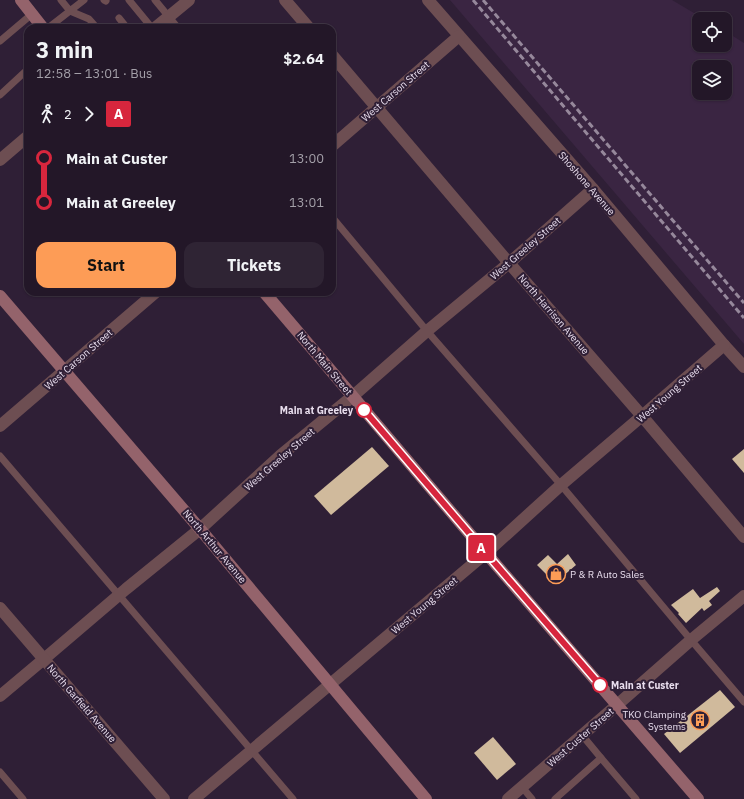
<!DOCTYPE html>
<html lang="en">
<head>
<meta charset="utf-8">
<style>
  body { margin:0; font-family:"IBM Plex Sans",sans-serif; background:#2f2434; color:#f1f3f6; height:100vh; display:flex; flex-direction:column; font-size:15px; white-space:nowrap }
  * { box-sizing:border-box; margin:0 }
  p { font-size:13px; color:#a39fa8 }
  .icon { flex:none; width:22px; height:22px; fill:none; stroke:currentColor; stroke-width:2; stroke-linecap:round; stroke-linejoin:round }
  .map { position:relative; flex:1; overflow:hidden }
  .sheet { position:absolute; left:24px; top:24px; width:312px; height:272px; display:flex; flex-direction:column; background:#231728; border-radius:12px; box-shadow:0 1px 3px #0004,0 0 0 1px #403645 }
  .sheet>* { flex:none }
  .badge { padding:0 8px; border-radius:3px; font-size:14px; line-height:26px }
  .buttons { position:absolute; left:692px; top:12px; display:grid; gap:8px }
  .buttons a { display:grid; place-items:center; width:40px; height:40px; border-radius:8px; background:#231728; box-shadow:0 1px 3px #0004,0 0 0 1px #403645; font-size:20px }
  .map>.badge { position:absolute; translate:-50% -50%; box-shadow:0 0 0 2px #fff }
  .legs { display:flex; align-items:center; gap:6px; height:44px; padding:0 12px; font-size:13px }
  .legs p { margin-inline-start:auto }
  .headline { display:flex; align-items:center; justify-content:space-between; height:68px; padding:0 12px }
  h1 { font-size:22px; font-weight:800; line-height:30px }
  .primary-button { display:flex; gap:8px; margin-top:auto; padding:8px 12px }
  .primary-button a { flex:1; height:46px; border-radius:12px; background:#fd9c56; color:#111; font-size:16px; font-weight:800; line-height:46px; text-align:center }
  .primary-button a+a { background:#2f2434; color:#f1f3f6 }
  ul { padding:0 12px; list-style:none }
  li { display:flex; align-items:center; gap:14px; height:44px; font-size:15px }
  li i { display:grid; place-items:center; width:6px; height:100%; margin:0 5px; background:currentColor }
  li i::after { content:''; width:10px; height:10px; margin:-5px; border:3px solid; border-radius:50%; background:#231728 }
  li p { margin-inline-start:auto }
  li:first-child i { background:linear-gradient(#0000 50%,currentColor 0) }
  li:last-child i { background:linear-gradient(currentColor 50%,#0000 0) }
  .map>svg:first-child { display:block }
  .built { fill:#3a2542; fill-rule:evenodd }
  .building { fill:#d0ba9c }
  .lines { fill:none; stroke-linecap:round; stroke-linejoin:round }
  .service { stroke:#6d4e52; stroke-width:7 }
  .minor { stroke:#6d4e52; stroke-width:12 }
  .tertiary { stroke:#6d4e52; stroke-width:12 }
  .secondary { stroke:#94636b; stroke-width:12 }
  .rail { stroke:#96889b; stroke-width:3; stroke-dasharray:6 3; stroke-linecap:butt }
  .line-1-casing { stroke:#fff; stroke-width:9 }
  .line-1 { stroke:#d7263d; stroke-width:6 }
  .stop-1-dot { fill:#fff; stroke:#d7263d; stroke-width:2 }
  .labels { text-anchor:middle; stroke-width:4; stroke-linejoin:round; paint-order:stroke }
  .street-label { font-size:10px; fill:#e9deee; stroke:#2f1f36 }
  .stop-label { font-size:10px; font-weight:bold; fill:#e9deee; stroke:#2f1f36; text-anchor:end }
  .poi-label { font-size:10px; fill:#e9deee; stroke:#2f1f36; text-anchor:start }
</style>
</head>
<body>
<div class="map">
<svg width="744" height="799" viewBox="0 0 744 799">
  <rect width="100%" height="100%" fill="#2f1f36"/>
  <path class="built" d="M 450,0 L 672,0 L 704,19 L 699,19 L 699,45 L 725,45 L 725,31 L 744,43 L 744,344 ZM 699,67 L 725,67 L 725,93 L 699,93 Z"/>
  <g class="building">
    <polygon points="372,447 389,466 331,515 314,496"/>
    <polygon points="744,449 744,473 732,459"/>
    <polygon points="568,554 576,565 555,583 537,565 548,555 557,564"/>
    <polygon points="717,587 720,591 709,601 712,605 704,611 702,608 686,623 678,614 679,613 671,605 693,589 700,598"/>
    <polygon points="720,690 735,707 680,753 664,734"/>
    <polygon points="493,737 516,764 497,780 474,753"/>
  </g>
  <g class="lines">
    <g class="service">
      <polyline points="61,0 70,11 89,19 97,28"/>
      <polyline points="104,0 106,1"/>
      <polyline points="129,0 152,28"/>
      <polyline points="155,0 178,28"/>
      <polyline points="119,18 127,28"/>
      <polyline points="48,28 84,0"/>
      <polyline points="0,41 32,14"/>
      <polyline points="0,95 28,69"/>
      <polyline points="332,217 427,331 561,485 691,640 744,702"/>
      <polyline points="0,456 293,799"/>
      <polyline points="582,735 601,758"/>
      <polyline points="0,772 23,799"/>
      <polyline points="522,787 532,799"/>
      <polyline points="555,799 601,758 636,799"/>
    </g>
    <g class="minor">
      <polyline points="285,0 309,28"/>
      <polyline points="428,0 593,189 724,345 744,367"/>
      <polyline points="155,28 189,0"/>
      <polyline points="332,55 509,263 642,416 744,537"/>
      <polyline points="332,146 459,36"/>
      <polyline points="0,160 28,136"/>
      <polyline points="0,696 44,659 126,589 200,529 281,455 353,396 427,331 509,263 593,189"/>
      <polyline points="617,705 691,640 744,596"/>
      <polyline points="194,799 486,553 561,485 642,416 724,345"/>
    </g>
    <g class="tertiary">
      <polyline points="0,426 156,292"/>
      <polyline points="0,608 164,799"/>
      <polyline points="508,799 617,705"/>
    </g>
    <g class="secondary">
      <polyline points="21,0 43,28"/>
      <polyline points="264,292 486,553 698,799"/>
      <polyline points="0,296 200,529 426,799"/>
    </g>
    <g class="rail">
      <polyline points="473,0 744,318"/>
      <polyline points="483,0 744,303"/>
    </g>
  </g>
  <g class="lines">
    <defs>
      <polyline id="line-1" points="364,410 486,553 600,685"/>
    </defs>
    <use href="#line-1" class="line-1-casing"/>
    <use href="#line-1" class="line-1"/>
  </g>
  <defs>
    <symbol id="shop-ring" viewBox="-11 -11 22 22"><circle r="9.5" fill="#2f1f36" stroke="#fd9c56" stroke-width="1.5"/><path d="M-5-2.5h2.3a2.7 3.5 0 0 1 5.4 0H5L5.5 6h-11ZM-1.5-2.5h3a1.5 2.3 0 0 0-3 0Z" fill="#fd9c56"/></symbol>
    <symbol id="building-ring" viewBox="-11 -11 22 22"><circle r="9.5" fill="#2f1f36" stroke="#fd9c56" stroke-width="1.5"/><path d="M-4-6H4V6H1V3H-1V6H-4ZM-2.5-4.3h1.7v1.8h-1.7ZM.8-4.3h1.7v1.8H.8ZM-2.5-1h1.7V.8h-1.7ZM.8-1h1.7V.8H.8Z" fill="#fd9c56"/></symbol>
  </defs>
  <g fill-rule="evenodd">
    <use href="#shop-ring" x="545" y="563" width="22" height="22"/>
    <use href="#building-ring" x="689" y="709" width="22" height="22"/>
  </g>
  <g class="stop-1-dot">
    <circle cx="364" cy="410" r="7"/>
    <circle cx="600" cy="685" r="7"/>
  </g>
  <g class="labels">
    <g class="street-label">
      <text transform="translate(395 91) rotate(-41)" y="4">West Carson Street</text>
      <text transform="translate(587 183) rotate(49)" y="4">Shoshone Avenue</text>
      <text transform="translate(525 248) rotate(-41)" y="4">West Greeley Street</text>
      <text transform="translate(554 314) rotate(49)" y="4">North Harrison Avenue</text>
      <text transform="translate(78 359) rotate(-41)" y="4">West Carson Street</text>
      <text transform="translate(325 363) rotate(50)" y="4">North Main Street</text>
      <text transform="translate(669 393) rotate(-41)" y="4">West Young Street</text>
      <text transform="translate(279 459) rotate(-41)" y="4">West Greeley Street</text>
      <text transform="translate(215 546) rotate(50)" y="4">North Arthur Avenue</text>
      <text transform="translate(424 605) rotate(-40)" y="4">West Young Street</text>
      <text transform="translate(82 703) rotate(49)" y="4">North Garfield Avenue</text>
      <text transform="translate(580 737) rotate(-41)" y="4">West Custer Street</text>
    </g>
    <g class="stop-label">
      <text x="353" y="414">Main at Greeley</text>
      <text x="611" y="689" text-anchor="start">Main at Custer</text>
    </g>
    <g class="poi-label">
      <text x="570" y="578">P &amp; R Auto Sales</text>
      <text x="686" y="718" text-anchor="end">TKO Clamping<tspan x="686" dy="12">Systems</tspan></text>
    </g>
  </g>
</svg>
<div class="buttons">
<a><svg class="icon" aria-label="locate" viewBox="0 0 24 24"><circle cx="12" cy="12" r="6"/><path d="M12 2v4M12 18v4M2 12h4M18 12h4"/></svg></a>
<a><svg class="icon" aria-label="layers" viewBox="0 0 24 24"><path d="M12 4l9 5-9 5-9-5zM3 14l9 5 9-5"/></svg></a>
</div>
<b class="badge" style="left:481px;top:548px;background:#d7263d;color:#fff">A</b>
<section class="sheet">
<div class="headline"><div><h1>3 min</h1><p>12:58 – 13:01 · Bus</p></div><b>$2.64</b></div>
<div class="legs"><svg class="icon" aria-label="walk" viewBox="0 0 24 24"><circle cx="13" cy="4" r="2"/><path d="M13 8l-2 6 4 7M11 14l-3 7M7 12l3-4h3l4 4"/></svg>2<svg class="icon" aria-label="forward" viewBox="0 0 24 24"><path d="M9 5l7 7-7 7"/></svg><b class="badge" style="background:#d7263d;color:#fff">A</b></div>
<ul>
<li><i style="color:#d7263d"></i><b>Main at Custer</b><p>13:00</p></li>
<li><i style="color:#d7263d"></i><b>Main at Greeley</b><p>13:01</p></li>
</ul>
<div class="primary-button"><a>Start</a><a>Tickets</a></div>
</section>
</div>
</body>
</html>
